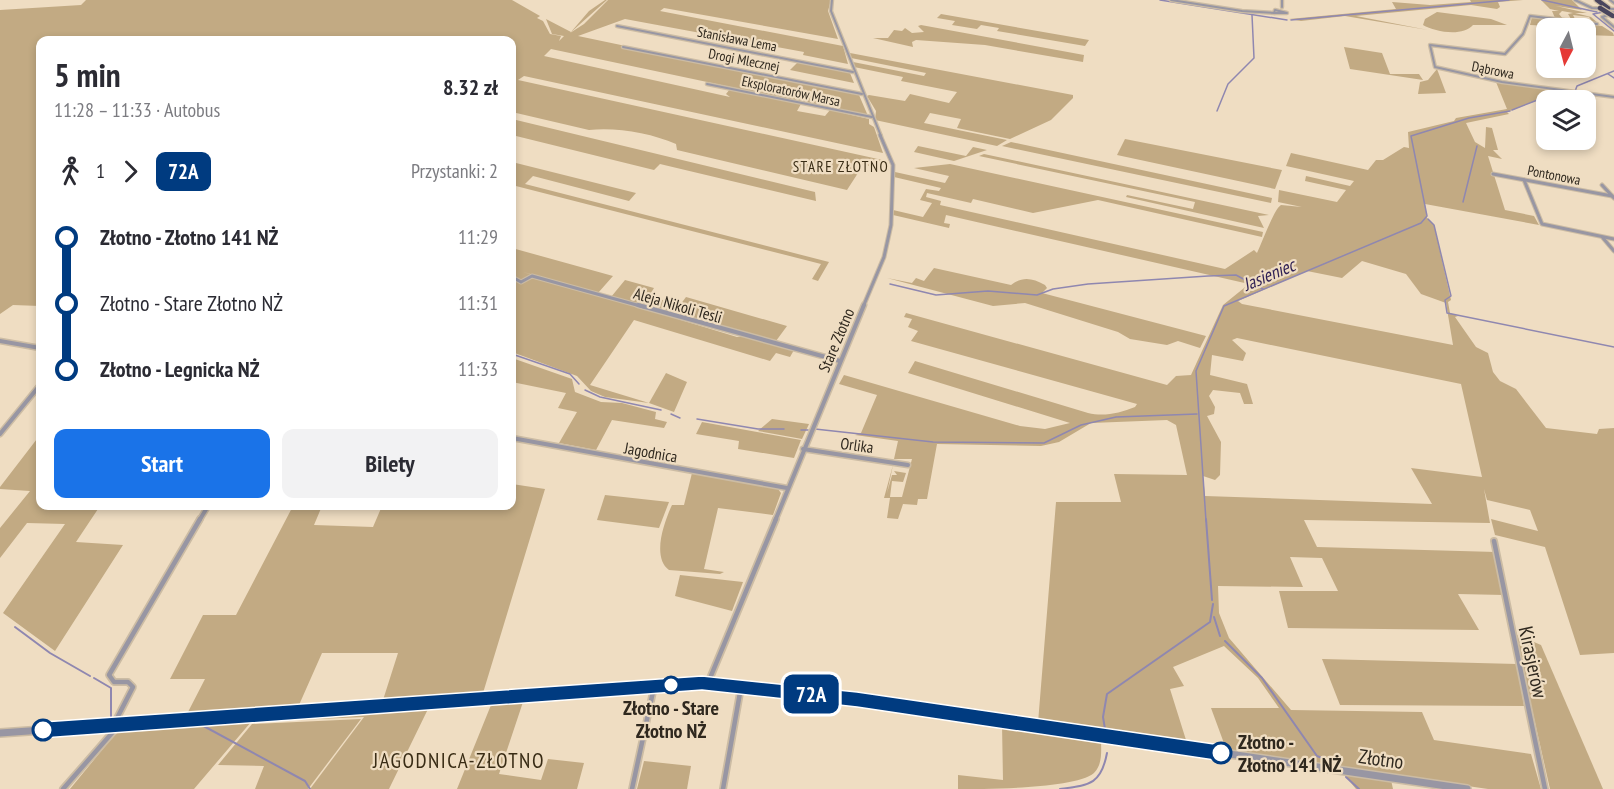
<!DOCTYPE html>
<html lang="pl">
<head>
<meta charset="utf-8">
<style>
  body { margin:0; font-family:"PT Sans Narrow",sans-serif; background:#f2f2f3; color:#2b2b33; height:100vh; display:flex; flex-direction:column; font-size:22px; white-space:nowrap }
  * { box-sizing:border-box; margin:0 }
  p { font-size:20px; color:#7c7c81 }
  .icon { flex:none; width:33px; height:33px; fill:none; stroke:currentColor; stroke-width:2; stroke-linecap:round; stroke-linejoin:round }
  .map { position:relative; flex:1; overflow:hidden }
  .side { position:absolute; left:36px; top:36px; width:480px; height:474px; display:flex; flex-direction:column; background:#fff; border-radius:12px; box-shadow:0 3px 9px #0003 }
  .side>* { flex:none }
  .badge { padding:0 12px; border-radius:9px; font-size:21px; line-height:39px }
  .needle { width:39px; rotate:187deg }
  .fabs { position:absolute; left:1536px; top:18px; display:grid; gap:12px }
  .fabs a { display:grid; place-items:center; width:60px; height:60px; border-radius:12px; background:#fff; box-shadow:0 3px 9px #0003; font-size:30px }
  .map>.badge { position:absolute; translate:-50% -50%; box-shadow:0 0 0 3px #fff }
  .legs { display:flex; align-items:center; gap:9px; height:66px; padding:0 18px; font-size:20px }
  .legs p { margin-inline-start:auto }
  .headline { display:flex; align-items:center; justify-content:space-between; height:102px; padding:0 18px }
  h1 { font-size:33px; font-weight:600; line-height:45px }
  .action { display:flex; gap:12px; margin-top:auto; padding:12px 18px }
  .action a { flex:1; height:69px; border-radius:12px; background:#1a73e8; color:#fff; font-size:24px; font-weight:600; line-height:69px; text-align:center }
  .action a+a { background:#f2f2f3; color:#2b2b33 }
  ul { padding:0 18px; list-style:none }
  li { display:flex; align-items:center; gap:21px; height:66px; font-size:22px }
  li i { display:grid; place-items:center; width:9px; height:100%; margin:0 8px; background:currentColor }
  li i::after { content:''; width:15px; height:15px; margin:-8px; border:4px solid; border-radius:50%; background:#fff }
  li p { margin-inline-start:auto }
  li:first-child i { background:linear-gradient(#0000 50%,currentColor 0) }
  li:last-child i { background:linear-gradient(currentColor 50%,#0000 0) }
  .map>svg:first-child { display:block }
  .green { fill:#c2aa83; fill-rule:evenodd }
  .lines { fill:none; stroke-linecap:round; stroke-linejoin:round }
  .stream-far1 { stroke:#8f87b0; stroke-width:1.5 }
  .stream { stroke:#8f87b0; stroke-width:2 }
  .minor-far3-casing { stroke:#ccbca4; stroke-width:4.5 }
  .minor-far2-casing { stroke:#ccbca4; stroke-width:5 }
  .minor-far1-casing { stroke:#ccbca4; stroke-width:7 }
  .minor-casing { stroke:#ccbca4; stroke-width:8 }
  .tertiary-casing { stroke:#ccbca4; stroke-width:10 }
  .motorway-casing { stroke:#ccbca4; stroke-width:7 }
  .minor-far3 { stroke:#9896a3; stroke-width:2 }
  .minor-far2 { stroke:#9896a3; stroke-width:3 }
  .minor-far1 { stroke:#9896a3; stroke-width:4 }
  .minor { stroke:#9896a3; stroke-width:4.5 }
  .tertiary { stroke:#9896a3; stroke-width:7 }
  .motorway { stroke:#49455d; stroke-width:4.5 }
  .motorway-bridge-casing { stroke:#ccbca4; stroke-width:7; stroke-linecap:butt }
  .motorway-bridge { stroke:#49455d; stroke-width:4.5 }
  .line-1 { fill:#003b80; stroke:#fff; stroke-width:1.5 }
  .stop-1-dot { fill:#fff; stroke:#003b80; stroke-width:3 }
  .labels { text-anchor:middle; stroke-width:4.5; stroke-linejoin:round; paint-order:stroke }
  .far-street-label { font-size:14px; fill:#2f281e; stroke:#efddc2 }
  .far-neighbourhood-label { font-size:15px; letter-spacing:1.5px; fill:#392c15; stroke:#efddc2 }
  .street-label { font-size:16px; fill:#2f281e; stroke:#efddc2 }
  .water-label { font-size:18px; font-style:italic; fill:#2f2054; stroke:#efddc2 }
  .near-street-label { font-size:20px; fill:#2f281e; stroke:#efddc2 }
  .near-stop-label { font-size:20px; font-weight:bold; fill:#2f281e; stroke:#efddc2 }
  .near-neighbourhood-label { font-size:21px; letter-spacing:1.5px; fill:#392c15; stroke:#efddc2 }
</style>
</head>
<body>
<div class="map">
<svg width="1614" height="789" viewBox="0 0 1614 789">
  <rect width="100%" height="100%" fill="#efddc2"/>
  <g class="green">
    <path d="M 86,0 L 512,0 L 540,16 L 537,18 L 543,21 L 550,34 L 561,36 L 559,41 L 564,36 L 552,34 L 546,19 L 571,32 L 589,11 L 605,0 L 607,0 L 570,33 L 584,24 L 608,0 L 831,0 L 828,11 L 838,39 L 664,8 L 660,11 L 843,46 L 848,64 L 803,55 L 804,52 L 625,19 L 578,36 L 859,95 L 868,116 L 551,49 L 544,56 L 730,97 L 726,94 L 730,89 L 801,104 L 797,111 L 825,116 L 830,110 L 869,119 L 869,124 L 874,127 L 883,153 L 524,76 L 518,80 L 887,161 L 889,170 L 859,164 L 853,172 L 858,173 L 847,190 L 677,150 L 676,144 C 651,133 616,127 589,130 L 512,112 L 512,40 L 40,40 L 40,306 L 13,305 L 0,314 L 0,10 L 81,5 Z"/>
    <polygon points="1470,0 1523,0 1498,2 1500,7 1497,9 1471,5 1356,16 1428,30 1345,16 1301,21 1289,19 1396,9 1392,2 1430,5 1471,2"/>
    <polygon points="1541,0 1572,0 1582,10 1556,6 1587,13 1575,13 1591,17 1600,25 1593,23 1589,17 1573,15 1575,19 1571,19 1568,14 1573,13 1562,11 1559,14 1563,19 1555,18 1552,11 1559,11 1550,9"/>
    <path d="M 1437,12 L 1491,19 L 1507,25 L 1473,25 C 1463,37 1435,32 1423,25 L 1425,19 Z"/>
    <polygon points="941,14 1089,40 1085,46 997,31 999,28 981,25 977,29 952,25 955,21 937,18"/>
    <polygon points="1532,17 1602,26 1613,33 1614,36 1586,35 1586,28 1530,25"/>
    <polygon points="921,25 1084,55 1083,62 985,45 916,40 912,42 913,47 873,38 888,38 894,30 902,31 905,28 912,33 924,32 918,26"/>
    <polygon points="1344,47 1382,53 1390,74 1419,74 1423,80 1350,69"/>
    <polygon points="850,53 1073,95 1073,98 1051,120 1010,139 957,128 961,119 930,113 924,123 1007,140 997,146 875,120 876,111 867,96 869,95 905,101 910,94 949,103 957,92 901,81 903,77 854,67 853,62 924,76 926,73 851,58"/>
    <polygon points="798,62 850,73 854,83 790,70"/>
    <polygon points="1437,69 1446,93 1418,94 1420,82 1428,80"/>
    <path d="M 1496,82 L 1575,92 L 1570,96 L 1546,97 L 1507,112 L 1509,114 L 1466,123 L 1475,142 L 1485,148 L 1486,127 L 1492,128 L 1498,150 L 1493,150 L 1502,159 L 1488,156 L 1505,210 L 1534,216 L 1539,225 L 1425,204 L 1427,218 L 1434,225 L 1451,300 L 1448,302 L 1450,313 L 1458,316 L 1455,317 L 1476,347 L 1488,353 L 1493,372 L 1500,381 L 1516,389 L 1546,428 L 1597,434 L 1599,429 L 1614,428 L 1614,653 L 1580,655 L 1545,547 L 1495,535 L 1491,519 L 1538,531 L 1530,510 L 1487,500 L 1484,489 L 1490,523 L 1304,520 L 1317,547 L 1496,552 L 1504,595 L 1458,594 L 1479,630 L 1288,628 L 1279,591 L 1338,591 L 1322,558 L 1290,557 L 1303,587 L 1218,586 L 1219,613 L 1229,638 L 1291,710 L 1422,712 L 1434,740 L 1531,754 L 1541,789 L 1488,789 L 1038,723 L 1056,502 L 1121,502 L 1114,474 L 1187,475 L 1176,425 L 1167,420 L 1091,423 L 1059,442 L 1041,446 L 937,444 L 927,499 L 918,499 L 917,505 L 903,504 L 898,519 L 887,518 L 890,498 L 884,498 L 893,465 L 887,493 L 892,475 L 897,475 L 894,471 L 906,473 L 903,482 L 892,481 L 890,497 L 902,497 L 912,459 L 894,459 L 898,441 L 855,435 L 861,433 L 877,395 L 839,384 L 844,375 L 1020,426 L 1045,429 L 1070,423 L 908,373 L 915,361 L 1088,413 C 1104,417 1120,413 1135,407 L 1137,404 L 911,341 L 918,331 L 908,327 L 912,319 L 904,317 L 906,313 L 1167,385 L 1176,376 L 1191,375 L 1223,305 L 1249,284 L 946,215 L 944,223 L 950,224 L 949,228 L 893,215 L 893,210 L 923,217 L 932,203 L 920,200 L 926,189 L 939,191 L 941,188 L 894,177 L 895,172 L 945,183 L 949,176 L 914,168 L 950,164 L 1263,232 L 1262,237 L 1098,200 L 1033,213 L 973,199 L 971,203 L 927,193 L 926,197 L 941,201 L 940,205 L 1225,269 L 1254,250 L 1257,253 C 1262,243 1274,209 1281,205 L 1302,207 L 1278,202 L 1279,190 L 1337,202 L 1346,190 L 1305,181 L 1306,176 L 1350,186 L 1354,181 L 1286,166 L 1291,153 L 1368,170 L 1376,160 L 1383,160 L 1404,147 L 1409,148 L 1408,132 L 1454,121 L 1456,118 L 1507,109 ZM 1362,261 L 1406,274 L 1421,294 L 1446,303 L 1453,345 L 1242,304 L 1238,301 L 1307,271 L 1342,278 ZM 1237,338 L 1461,384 L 1482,477 L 1411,468 L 1432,504 L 1205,496 L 1203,476 L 1215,480 L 1220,475 L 1221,442 L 1207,416 L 1214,414 L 1215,407 L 1209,396 L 1213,390 L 1240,393 L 1244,404 L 1253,404 L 1247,384 L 1210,375 L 1212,355 L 1243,361 L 1246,353 L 1232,340 ZM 1224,646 L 1258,678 L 1279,708 L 1211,708 L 1225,746 L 1186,740 L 1170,689 L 1184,686 L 1173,667 Z"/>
    <polygon points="512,119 815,192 816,201 660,164 654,170 512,135"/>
    <polygon points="1125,139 1282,170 1275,189 1117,155"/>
    <polygon points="1011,142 1272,198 1271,203 1002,146"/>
    <polygon points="918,146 966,156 973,147 987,150 954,161 914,152"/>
    <polygon points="984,154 1269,215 1258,216 1264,228 1126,197 1127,195 1193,209 1195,202 979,156"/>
    <polygon points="512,162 636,193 629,201 533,176 525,184 829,262 818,281 812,279 821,264 512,185"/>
    <polygon points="512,248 613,276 598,293 523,272 737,337 747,336 794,350 790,357 776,353 770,361 634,320 590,385 649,403 666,373 687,382 674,412 649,403 605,397 591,391 577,376 512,352"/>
    <path d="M 934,268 L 1011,285 C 1023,276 1032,278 1045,285 L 1047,288 L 1042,293 L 1206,336 L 1200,348 L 1178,341 L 1167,345 L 1130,339 L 1118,332 L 1025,303 L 993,306 L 887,278 L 912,283 L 916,278 L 924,281 Z"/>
    <polygon points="625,280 654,288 649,296 680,305 686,297 787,326 776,341 740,331 732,332 611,297"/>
    <polygon points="512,358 572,379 575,392 601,402 622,403 656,412 655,419 667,422 664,428 612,420 596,450 559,443 577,412 558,408 566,393 512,382"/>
    <polygon points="772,419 809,424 802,439 758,431"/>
    <polygon points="702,422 801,440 794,458 738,449 739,441 696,434"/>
    <polygon points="40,435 40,506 100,506 76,542 123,545 55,651 3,613 65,524 27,523 0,558 0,528 30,491 0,489 0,487"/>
    <path d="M 692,473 L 778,489 L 781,493 L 773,515 L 718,508 L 704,569 L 724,572 L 720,574 L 669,570 C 651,557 665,520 672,505 L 684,505 Z"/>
    <polygon points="512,484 545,489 483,693 383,700 398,653 322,653 299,705 188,712 205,679 170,679 203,615 236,615 293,506 322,506 314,525 373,527 382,506 512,506"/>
    <polygon points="605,495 669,502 659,528 597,520"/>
    <polygon points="680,575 743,582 732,611 675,596"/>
    <polygon points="1515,634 1541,645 1603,789 1550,789"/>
    <polygon points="1322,659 1517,664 1524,706 1340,705"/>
    <polygon points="523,702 499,774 541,780 548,759 584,763 577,789 457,789 491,705"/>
    <polygon points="428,709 389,789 310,789 364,717 251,722 194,789 70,789 116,733 127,728"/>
    <polygon points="361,719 308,789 255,789 264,766 218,765 252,724"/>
    <path d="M 1002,724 L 1101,738 C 1101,750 1103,764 1094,773 C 1075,789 986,789 958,789 L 958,775 L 1003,780 Z"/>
    <polygon points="644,761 691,766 687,789 637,789"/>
    <polygon points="1343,773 1391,780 1393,789 1356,789"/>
  </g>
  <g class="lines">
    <g class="stream-far1">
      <polyline points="1160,0 1287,20"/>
      <polyline points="1542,0 1597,12"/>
      <polyline points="1604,12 1593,14 1614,31"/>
      <polyline points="1609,12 1614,12"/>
      <polyline points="1291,20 1509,0"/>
      <polyline points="1608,74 1614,78"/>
      <polyline points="1542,98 1570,96 1574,94 1577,86 1614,71"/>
      <polyline points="1512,110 1540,99"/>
      <polyline points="1217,111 1228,84 1254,58 1252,15"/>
      <polyline points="1463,202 1477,146"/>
      <polyline points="1428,219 1434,225 1451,296 1445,300 1447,313 1614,347"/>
      <polyline points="1251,283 1263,289"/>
      <polyline points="890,284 936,295 988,291 1037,295 1053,289 1088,284 1208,276 1236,275 1249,282"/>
      <polyline points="512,354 570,374 579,384"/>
      <polyline points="585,390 600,397 661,410"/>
      <polyline points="671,414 680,418"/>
      <polyline points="697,419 758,429 784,429"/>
      <polyline points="815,429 933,442 1044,443 1081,425 1116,417 1197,414"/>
      <polyline points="801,430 808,430"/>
      <polyline points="1206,521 1196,371 1224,306 1421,223 1427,216 1411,136 1469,118 1510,111"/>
    </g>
    <g class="stream">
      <polyline points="1206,519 1212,600"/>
      <polyline points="1214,617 1220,636"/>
      <polyline points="15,627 50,653 90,676"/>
      <polyline points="1225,641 1262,678 1317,756 1339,765"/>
      <polyline points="94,678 111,688 111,718 114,718"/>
      <polyline points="119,718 195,713"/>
      <polyline points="192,724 198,723 305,781 310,789"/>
      <polyline points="1105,729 1103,717 1107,694 1210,622 1213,604"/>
      <polyline points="1346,777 1359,789"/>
      <path d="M 1060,789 C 1089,785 1101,785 1107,753"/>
    </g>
    <defs>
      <g id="minor-far3">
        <polyline points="832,0 831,11 881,136"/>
        <polyline points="1171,0 1242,11 1275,13"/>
        <polyline points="1282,0 1282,7"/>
        <polyline points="1575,0 1592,8 1614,9"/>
        <polyline points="1610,0 1614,3"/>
        <polygon points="1275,10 1287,13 1274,13"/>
        <polyline points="1611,14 1602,17 1614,27"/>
        <polyline points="1597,24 1530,16 1523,34 1505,54 1430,45 1435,67 1502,82 1614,97"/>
        <polyline points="617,26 853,72"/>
        <polyline points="623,47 862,94"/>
        <polyline points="707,84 872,117"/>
      </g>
      <g id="minor-far2">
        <polyline points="1493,174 1612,196"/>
        <polyline points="1524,180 1542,224 1614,239"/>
        <polyline points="1602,185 1614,198"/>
        <polyline points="1603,238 1614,251"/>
        <polyline points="512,277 521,282 532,276 644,307"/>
        <polyline points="863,307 884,257 891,225 893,165 880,135"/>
      </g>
      <g id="minor-far1">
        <polyline points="638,305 840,361"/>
        <polyline points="0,341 40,348"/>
        <polyline points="0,434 40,385"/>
        <polyline points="512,438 787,488"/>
        <polyline points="803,449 908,465"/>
        <polyline points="199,521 208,506"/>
        <polyline points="775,521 864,305"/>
      </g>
      <g id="minor">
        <polyline points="1494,541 1545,789"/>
        <polyline points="708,683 776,519"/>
        <polyline points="114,724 133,687 128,682 114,682 109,675 200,519"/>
        <polyline points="63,789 119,725"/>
        <polyline points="632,789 654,687"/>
        <polyline points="723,789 741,687"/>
      </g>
      <polyline id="tertiary" points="0,733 708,683 883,703 1467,789"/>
      <polyline id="motorway" points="1597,0 1608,8"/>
    </defs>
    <use href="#minor-far3" class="minor-far3-casing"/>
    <use href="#minor-far2" class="minor-far2-casing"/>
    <use href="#minor-far1" class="minor-far1-casing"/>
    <use href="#minor" class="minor-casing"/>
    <use href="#tertiary" class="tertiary-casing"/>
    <use href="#motorway" class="motorway-casing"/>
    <use href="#minor-far3" class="minor-far3"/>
    <use href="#minor-far2" class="minor-far2"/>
    <use href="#minor-far1" class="minor-far1"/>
    <use href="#minor" class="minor"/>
    <use href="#tertiary" class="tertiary"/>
    <use href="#motorway" class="motorway"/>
    <defs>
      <polyline id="motorway-bridge" points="1600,8 1613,16"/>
    </defs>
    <use href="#motorway-bridge" class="motorway-bridge-casing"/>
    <use href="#motorway-bridge" class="motorway-bridge"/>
  </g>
  <polygon class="line-1" points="702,676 857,692 1221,745 1227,747 1229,753 1227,758 1221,761 857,707 702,690 43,738 37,735 35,730 37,724 43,722"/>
  <g class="stop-1-dot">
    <circle cx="671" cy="685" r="8"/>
    <circle cx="43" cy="730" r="10"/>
    <circle cx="1221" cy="753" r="10"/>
  </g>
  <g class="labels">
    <g class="far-street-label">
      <text transform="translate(737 39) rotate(11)" y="5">Stanisława Lema</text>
      <text transform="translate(744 60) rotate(11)" y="5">Drogi Mlecznej</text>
      <text transform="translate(1493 70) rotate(11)" y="5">Dąbrowa</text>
      <text transform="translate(791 91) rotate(12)" y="5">Eksploratorów Marsa</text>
      <text transform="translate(1554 175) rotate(11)" y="5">Pontonowa</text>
    </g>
    <g class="far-neighbourhood-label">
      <text x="841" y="172">STARE ZŁOTNO</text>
    </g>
    <g class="street-label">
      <text transform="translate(678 305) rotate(16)" y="6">Aleja Nikoli Tesli</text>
      <text transform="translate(836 340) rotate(-67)" y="6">Stare Złotno</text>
      <text transform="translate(857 445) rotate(8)" y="6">Orlika</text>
      <text transform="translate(651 452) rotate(10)" y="6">Jagodnica</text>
    </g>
    <g class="water-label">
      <text transform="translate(1269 275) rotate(-23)" y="6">Jasieniec</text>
    </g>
    <g class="near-street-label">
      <text transform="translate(1533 662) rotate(78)" y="7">Kirasjerów</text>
      <text transform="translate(1381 759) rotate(8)" y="7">Złotno</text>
    </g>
    <g class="near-stop-label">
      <text x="671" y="715">Złotno - Stare<tspan x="671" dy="23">Złotno NŻ</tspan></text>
      <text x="1238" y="749" text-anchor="start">Złotno -<tspan x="1238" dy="23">Złotno 141 NŻ</tspan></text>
    </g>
    <g class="near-neighbourhood-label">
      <text x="459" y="768">JAGODNICA-ZŁOTNO</text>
    </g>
  </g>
</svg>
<div class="fabs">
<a><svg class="needle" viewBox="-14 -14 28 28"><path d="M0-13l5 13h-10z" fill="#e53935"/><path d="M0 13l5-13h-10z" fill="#7c7c81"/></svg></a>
<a><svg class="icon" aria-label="layers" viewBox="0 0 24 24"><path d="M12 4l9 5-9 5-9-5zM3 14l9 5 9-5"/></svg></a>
</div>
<b class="badge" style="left:811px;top:694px;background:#003b80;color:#fff">72A</b>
<section class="side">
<div class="headline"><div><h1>5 min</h1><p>11:28 – 11:33 · Autobus</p></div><b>8.32 zł</b></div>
<div class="legs"><svg class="icon" aria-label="walk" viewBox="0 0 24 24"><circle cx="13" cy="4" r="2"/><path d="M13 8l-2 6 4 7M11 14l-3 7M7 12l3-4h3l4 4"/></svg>1<svg class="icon" aria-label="forward" viewBox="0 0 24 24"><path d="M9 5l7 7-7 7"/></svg><b class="badge" style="background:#003b80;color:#fff">72A</b><p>Przystanki: 2</p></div>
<ul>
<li><i style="color:#003b80"></i><b>Złotno - Złotno 141 NŻ</b><p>11:29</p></li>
<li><i style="color:#003b80"></i><span>Złotno - Stare Złotno NŻ</span><p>11:31</p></li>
<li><i style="color:#003b80"></i><b>Złotno - Legnicka NŻ</b><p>11:33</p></li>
</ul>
<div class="action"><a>Start</a><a>Bilety</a></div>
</section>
</div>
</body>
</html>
